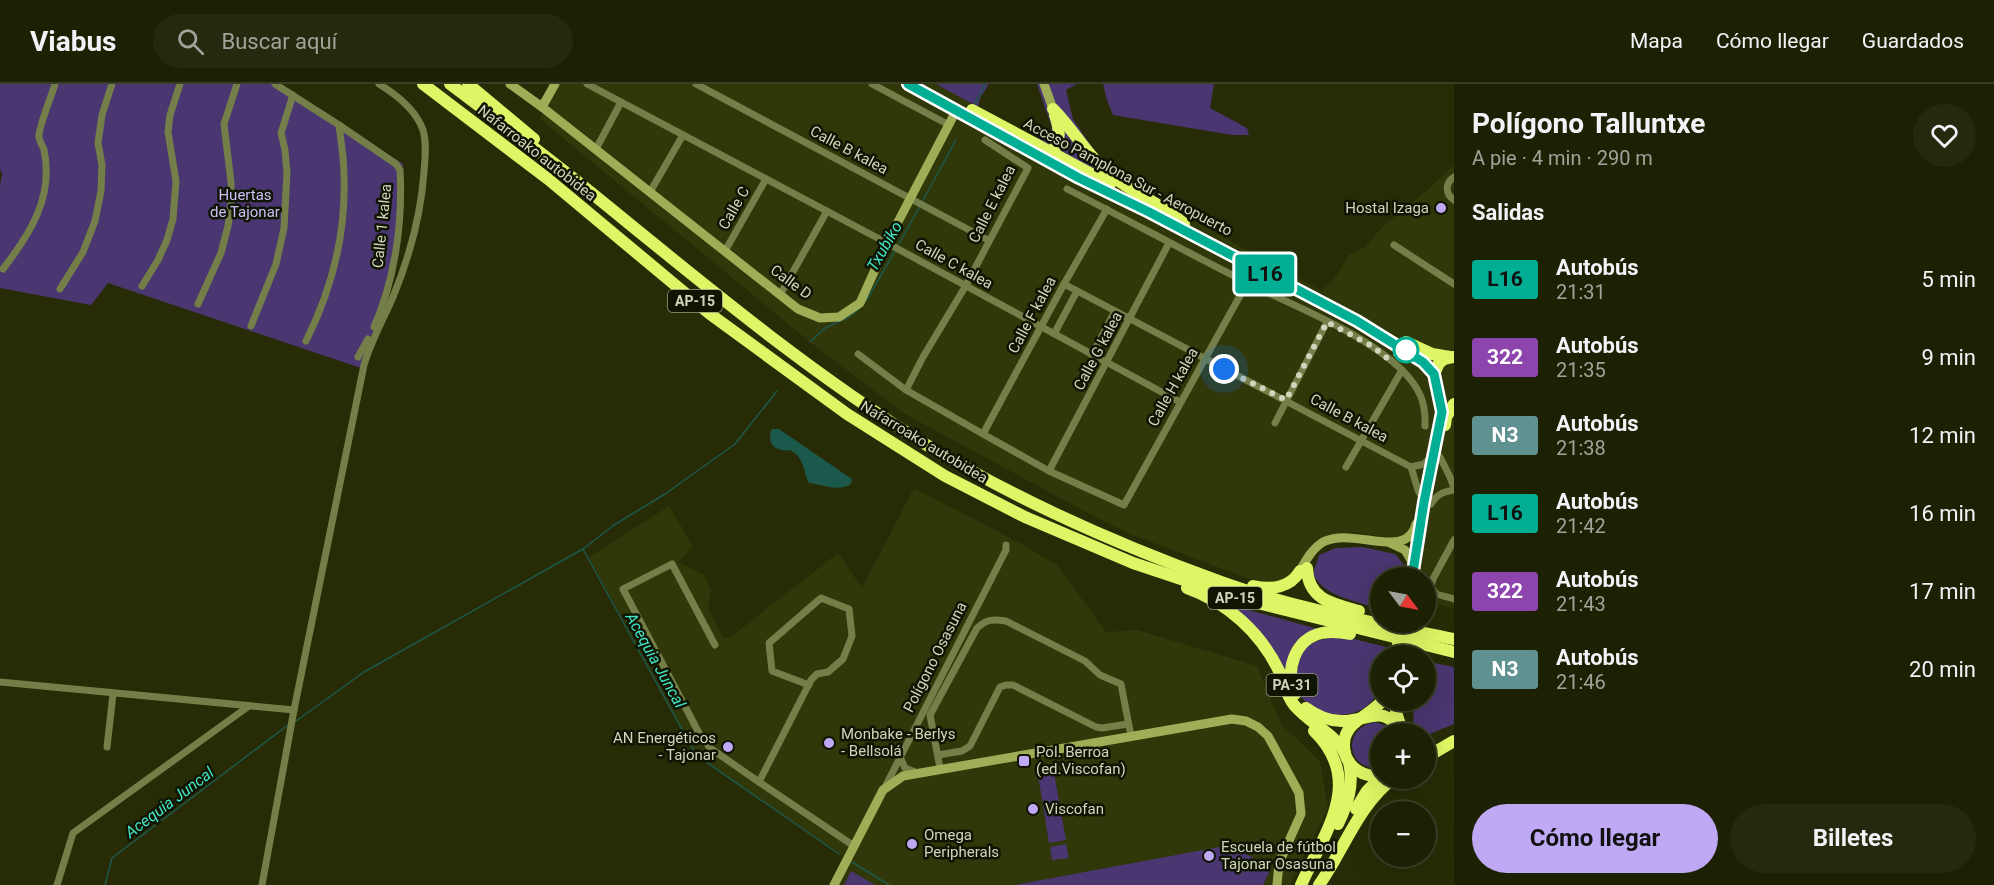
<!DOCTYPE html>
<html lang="es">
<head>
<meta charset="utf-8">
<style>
  body { margin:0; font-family:Roboto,sans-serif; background:#25290e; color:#f1f3f6; height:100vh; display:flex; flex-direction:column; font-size:22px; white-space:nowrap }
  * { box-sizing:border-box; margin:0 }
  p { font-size:20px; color:#a0a39a }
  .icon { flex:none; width:33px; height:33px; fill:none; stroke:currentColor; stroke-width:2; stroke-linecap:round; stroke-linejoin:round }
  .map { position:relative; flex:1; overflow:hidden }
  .side { display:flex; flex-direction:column; background:#1d2104; width:540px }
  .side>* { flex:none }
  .badge { padding:0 12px; border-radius:4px; font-size:21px; line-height:39px }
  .needle { width:39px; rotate:122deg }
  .controls { position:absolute; left:1370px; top:483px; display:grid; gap:12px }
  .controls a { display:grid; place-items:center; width:66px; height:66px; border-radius:50%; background:#1d2104; box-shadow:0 6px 24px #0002,0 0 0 2px #3b3e26; font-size:30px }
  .you { position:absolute; width:30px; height:30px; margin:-15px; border:4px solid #fff; border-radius:50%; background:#1a73e8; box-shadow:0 0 0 9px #1a73e833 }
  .map>.badge { position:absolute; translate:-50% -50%; box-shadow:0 0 0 3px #fff }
  h2 { padding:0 18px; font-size:22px; line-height:54px }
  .round { display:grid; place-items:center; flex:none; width:63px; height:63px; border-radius:32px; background:#25290e }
  .overview { display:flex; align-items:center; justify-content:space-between; height:102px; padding:0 18px }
  h1 { font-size:28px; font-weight:700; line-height:45px }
  .button { display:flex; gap:12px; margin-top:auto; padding:12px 18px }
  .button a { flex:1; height:69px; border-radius:36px; background:#bfa9f4; color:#111; font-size:24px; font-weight:700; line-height:69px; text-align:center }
  .button a+a { background:#25290e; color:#f1f3f6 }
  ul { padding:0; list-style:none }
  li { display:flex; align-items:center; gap:18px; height:78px; padding:0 18px }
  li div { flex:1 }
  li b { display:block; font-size:22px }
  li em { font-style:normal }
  li .badge { min-width:66px; font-weight:700; text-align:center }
  header { display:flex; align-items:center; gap:36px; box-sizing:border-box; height:84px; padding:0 30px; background:#1d2104; border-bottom:2px solid #3b3e26 }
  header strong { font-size:28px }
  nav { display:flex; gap:33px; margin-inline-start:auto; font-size:21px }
  .search { width:420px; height:54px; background:#25290e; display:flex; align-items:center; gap:15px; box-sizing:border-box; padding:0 21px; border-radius:33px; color:#a0a39a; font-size:22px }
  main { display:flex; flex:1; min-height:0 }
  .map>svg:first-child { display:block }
  .built { fill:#303709 }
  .green { fill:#4a3670 }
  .water { fill:#1c594d }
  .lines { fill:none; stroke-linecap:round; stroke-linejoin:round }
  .stream { stroke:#1c594d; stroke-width:1.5 }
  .street { stroke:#747e49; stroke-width:7 }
  .secondary { stroke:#9fae56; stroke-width:9 }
  .highway { stroke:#def565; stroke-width:12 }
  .highway-bridge { stroke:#def565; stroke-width:12 }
  .line-casing { stroke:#fff; stroke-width:14 }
  .line { stroke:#00af93; stroke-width:9 }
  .walk { stroke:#d0d6bc; stroke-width:6; stroke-dasharray:0 10.8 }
  .poi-dot { fill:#bfa9f4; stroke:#101402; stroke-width:2 }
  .stop-dot { fill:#fff; stroke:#00af93; stroke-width:3 }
  .labels { text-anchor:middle; stroke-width:5; stroke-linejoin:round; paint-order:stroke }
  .shield { fill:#101402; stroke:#969c84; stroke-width:1.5 }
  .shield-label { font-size:14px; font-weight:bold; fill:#d0d6bc }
  .street-label { font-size:15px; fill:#d0d6bc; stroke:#101402 }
  .park-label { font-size:15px; fill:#cdbdf8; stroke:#101402 }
  .poi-label { font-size:15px; fill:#d0d6bc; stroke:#101402; text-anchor:start }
  .water-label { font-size:16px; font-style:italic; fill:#41e4c6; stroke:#101402 }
</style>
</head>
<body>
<header>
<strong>Viabus</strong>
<div class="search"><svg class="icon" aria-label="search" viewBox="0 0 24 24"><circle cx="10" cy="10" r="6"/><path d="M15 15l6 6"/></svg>Buscar aquí</div>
<nav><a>Mapa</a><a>Cómo llegar</a><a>Guardados</a></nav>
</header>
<main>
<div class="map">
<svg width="1454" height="801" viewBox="0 0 1454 801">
  <rect width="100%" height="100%" fill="#272c06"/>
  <g class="built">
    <polygon points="558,0 936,0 1058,68 1187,133 1322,207 1334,195 1349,171 1365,163 1383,142 1423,110 1454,81 1454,524 1425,518 1425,494 1402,493 1412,448 1396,454 1352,448 1337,449 1326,452 1317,456 1309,465 1293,492 1265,501 1130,450 1088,429 905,330 810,258 540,35"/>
    <polygon points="914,404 1020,459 1057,481 1106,548 1137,546 1257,582 1281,640 1320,677 1328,724 1290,801 830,801 843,772 696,671 589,473 669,422 693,462 678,478 704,491 711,507 708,524 724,555 733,551 838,469 862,504"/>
  </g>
  <g class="green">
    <polygon points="0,0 281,0 403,80 402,132 380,234 367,260 361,284 108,199 91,221 0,204 0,102 2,90 0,85"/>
    <polygon points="936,0 989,0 980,14 978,23"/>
    <polygon points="1037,0 1077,0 1066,6 1073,35 1101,77 1187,133 1035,55 1048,50 1052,44"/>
    <polygon points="1103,0 1214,0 1210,24 1247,44 1249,51 1232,51 1113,31 1107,16"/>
    <path d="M 1362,463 L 1395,470 L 1404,481 L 1402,493 L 1380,494 L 1380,525 C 1357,517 1324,513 1313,490 L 1319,471 L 1336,464 Z"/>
    <polygon points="1223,519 1318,545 1285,589"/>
    <path d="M 1342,552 L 1390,564 L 1389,571 L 1380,572 C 1380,581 1382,595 1379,604 C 1368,638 1322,638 1301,613 C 1296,606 1296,599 1296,591 C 1298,559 1314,556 1342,552 Z"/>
    <polygon points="1425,577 1454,583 1454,640 1425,652 1425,650 1413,649 1414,617 1425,616"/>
    <path d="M 1374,638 L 1388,642 L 1395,649 L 1380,650 L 1380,684 C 1347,687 1341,645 1374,638 Z"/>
    <polygon points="1053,683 1066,756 1049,759 1037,685"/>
    <polygon points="1066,760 1069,774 1052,776 1050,763"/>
    <polygon points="1230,761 1271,784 1263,801 1014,801"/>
    <polygon points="851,787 875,801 844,801"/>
  </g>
  <path class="water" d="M 772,345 L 779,345 L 843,389 L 852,395 L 851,400 C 839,408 823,401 809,399 C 803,386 804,373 790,366 C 775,368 766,359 772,345 Z"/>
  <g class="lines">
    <g class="stream">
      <polyline points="975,20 985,0"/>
      <polyline points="922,118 956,56"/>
      <polyline points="897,163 920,122"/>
      <polyline points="866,217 895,167"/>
      <polyline points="810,258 825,244 849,233 859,225"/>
      <polyline points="583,465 696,671 839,770"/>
      <polyline points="296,637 364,588 583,465 614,441 665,410 735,360 777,307"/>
      <polyline points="852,778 889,801"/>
      <polyline points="105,801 112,774 288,641"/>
    </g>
    <g class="street">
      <path d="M 275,0 L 339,41 L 396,80 L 400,86 C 403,138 395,195 374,243"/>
      <polyline points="587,0 887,159 1180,318"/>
      <polyline points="696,0 988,156"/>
      <polyline points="872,0 949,41"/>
      <polyline points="596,65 621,18"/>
      <path d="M 1454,93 C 1445,99 1445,110 1454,116"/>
      <path d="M 1067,105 C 1128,136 1188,169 1250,200 C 1298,224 1362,248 1401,285 C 1419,303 1426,317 1425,342"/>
      <polyline points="650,108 683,51"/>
      <polyline points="1394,161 1454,200"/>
      <polyline points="725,167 766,95"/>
      <path d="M 3,185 C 30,150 54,113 44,66 C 43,62 39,57 39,53 C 38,44 52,11 55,0"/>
      <polyline points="1064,200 1411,383"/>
      <polyline points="142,202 158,176 167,156 173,135 176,97 168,48 170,31 180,0"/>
      <polyline points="60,205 83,168 95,137 101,107 102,81 98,59 102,31 112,0"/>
      <polyline points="780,211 827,127"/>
      <polyline points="198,220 221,169 228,142 231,121 231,98 224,40 237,0"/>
      <polyline points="251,242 276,180 284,144 287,89 285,66 281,49 293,11"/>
      <polyline points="1054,250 1077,207"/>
      <path d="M 306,257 C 332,205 346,150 344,92 C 344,75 341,57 339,41"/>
      <polyline points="858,270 906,306 983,350 1049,387 1124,421 1247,199"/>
      <polyline points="1092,271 1115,227"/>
      <polyline points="358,273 368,255"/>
      <polyline points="906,306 923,273 965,203 1028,84 985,56"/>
      <polyline points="1275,339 1327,238"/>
      <polyline points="983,350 1064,200 1107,125"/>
      <polyline points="1440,373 1450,393 1454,404"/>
      <polyline points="1346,383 1402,286"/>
      <polyline points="1049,387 1169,159"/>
      <polyline points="1423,415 1418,406 1411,383 1424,380 1431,373"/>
      <path d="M 1431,420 C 1437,410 1443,408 1454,406"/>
      <polyline points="1454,456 1433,495 1431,502 1436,510 1454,515"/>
      <polyline points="715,561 672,480 623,505 699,649 710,664 759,698 811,596 817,590 828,588 843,575 852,552 849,525 821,514 769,559 772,587 809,601"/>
      <polyline points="0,598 294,626"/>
      <polyline points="107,663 113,610"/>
      <polyline points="938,671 962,667 970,662 1000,603 1006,601 1013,601 1096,643 1102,644 1128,640"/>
      <polyline points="900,673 905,684 915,688"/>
      <path d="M 940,684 L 930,631 L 977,544 C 987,535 993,535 1006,537 L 1085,577 L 1100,591 L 1121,600 L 1131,652"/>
      <polyline points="759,698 854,762"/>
      <polyline points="884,705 1006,466 1006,461"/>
      <polyline points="57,801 73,749 249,622"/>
      <path d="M 262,801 L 294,626 L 364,281 C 371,257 383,236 393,213 C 409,174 421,130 424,88 C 425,75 427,59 423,46 C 416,26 397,11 379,0"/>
    </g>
    <g class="secondary">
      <polyline points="510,0 542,23 798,225 820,234 839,233 860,219 887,159 956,27"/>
      <polyline points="1044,0 1053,25"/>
      <polyline points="542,23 555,0"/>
      <polyline points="1390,459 1405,466 1414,481"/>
      <path d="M 1300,487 C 1306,476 1312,465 1323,458 C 1353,442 1407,478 1416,440"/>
      <polyline points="834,801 883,706 903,692 1232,635 1246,637 1258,643 1268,652 1299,709 1301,730 1279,779 1277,801"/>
    </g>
    <g class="highway">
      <polyline points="423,0 548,95 710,230 847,330 945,392 1025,433 1133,479 1238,514 1454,568"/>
      <path d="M 450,0 C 498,36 547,73 594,111 C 701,198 807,287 925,360 C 1018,417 1119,461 1221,498 C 1296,525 1376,539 1454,555"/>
      <polyline points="468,0 534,55"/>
      <polyline points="908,0 1079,94 1148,128 1363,241 1418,273 1434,290"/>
      <path d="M 1053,25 C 1074,46 1087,72 1111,91 C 1134,110 1162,120 1184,140"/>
      <polyline points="972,26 1110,100"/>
      <path d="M 1043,70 C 1063,67 1060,45 1055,31"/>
      <polyline points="1406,258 1432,270 1450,273"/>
      <polyline points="1445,341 1446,333 1454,320"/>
      <path d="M 1307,484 C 1308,516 1333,520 1359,527"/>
      <polyline points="1412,494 1424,418 1442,328 1434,290 1439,279 1444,275 1453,273"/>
      <path d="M 1253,502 C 1271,506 1290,504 1300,487"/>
      <path d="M 1187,504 C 1227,518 1261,549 1279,587 C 1284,598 1286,611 1294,621 C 1309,639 1333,648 1345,669"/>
      <path d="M 1295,610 C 1285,587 1294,555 1322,549 C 1331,547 1341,548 1350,550"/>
      <polyline points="1396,616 1396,628 1401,644"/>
      <path d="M 1306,624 C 1317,632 1331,638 1345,637 C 1370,636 1385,619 1402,650"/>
      <polyline points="1425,674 1454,657"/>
      <path d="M 1380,691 C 1370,693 1361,690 1353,683 C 1347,677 1344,670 1344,662 C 1343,637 1370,633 1383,616"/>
      <polyline points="1356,725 1367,707 1380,694"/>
      <path d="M 1338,740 C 1348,719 1354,701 1349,678"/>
      <path d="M 1301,801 C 1324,749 1366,697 1314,647"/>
      <path d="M 1319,801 C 1344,766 1358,721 1394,694"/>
    </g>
    <g class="highway-bridge">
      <polyline points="1396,572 1402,538"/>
      <polyline points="1404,572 1409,546"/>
    </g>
  </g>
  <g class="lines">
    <defs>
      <polyline id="line" points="908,0 1079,94 1149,128 1357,237 1423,278 1434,290 1442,328 1424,418 1412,494"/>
    </defs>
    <use href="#line" class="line-casing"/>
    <use href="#line" class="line"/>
    <polyline class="walk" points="1224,285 1286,316 1327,238 1372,262 1387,274 1406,266"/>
  </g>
  <g class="poi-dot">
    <circle cx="1441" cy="124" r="6"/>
    <circle cx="829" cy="659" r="6"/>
    <circle cx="728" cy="663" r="6"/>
    <rect x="1018" y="671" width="12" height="12" rx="3"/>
    <circle cx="1033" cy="725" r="6"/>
    <circle cx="912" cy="760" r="6"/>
    <circle cx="1209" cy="772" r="6"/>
  </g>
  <circle class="stop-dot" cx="1406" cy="266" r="12"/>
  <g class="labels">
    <g class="shield">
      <rect x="668" y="206" width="54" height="22" rx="4.5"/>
      <rect x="1208" y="503" width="54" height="22" rx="4.5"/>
      <rect x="1266.5" y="590" width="51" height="22" rx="4.5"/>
    </g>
    <g class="shield-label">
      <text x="695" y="222">AP-15</text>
      <text x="1235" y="519">AP-15</text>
      <text x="1292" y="606">PA-31</text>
    </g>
    <g class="street-label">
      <text transform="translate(849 66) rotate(28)" y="5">Calle B kalea</text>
      <text transform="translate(537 69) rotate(38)" y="5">Nafarroako autobidea</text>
      <text transform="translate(1128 93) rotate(28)" y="5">Acceso Pamplona Sur - Aeropuerto</text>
      <text transform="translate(992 120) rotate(-63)" y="5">Calle E kalea</text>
      <text transform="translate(734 124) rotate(-60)" y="5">Calle C</text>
      <text transform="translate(382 142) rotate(-84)" y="5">Calle 1 kalea</text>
      <text transform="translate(954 180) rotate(29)" y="5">Calle C kalea</text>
      <text transform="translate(791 198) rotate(36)" y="5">Calle D</text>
      <text transform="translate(1032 231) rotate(-62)" y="5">Calle F kalea</text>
      <text transform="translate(1098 267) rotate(-62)" y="5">Calle G kalea</text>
      <text transform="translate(1173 303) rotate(-61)" y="5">Calle H kalea</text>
      <text transform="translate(1349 334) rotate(28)" y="5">Calle B kalea</text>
      <text transform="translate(924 358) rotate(31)" y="5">Nafarroako autobidea</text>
      <text transform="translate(935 573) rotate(-63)" y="5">Polígono Osasuna</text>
    </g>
    <g class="park-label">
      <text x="245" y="116">Huertas<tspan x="245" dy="17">de Tajonar</tspan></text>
    </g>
    <g class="poi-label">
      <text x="1429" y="129" text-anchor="end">Hostal Izaga</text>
      <text x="841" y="655">Monbake - Berlys<tspan x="841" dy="17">- Bellsolá</tspan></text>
      <text x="716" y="659" text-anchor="end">AN Energéticos<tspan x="716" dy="17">- Tajonar</tspan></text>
      <text x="1036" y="673">Pol. Berroa<tspan x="1036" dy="17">(ed.Viscofan)</tspan></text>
      <text x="1045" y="730">Viscofan</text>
      <text x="924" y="756">Omega<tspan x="924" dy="17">Peripherals</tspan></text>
      <text x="1221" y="768">Escuela de fútbol<tspan x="1221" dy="17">Tajonar Osasuna</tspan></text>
    </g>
    <g class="water-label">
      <text transform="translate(884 162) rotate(-60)" y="6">Txubiko</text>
      <text transform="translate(656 576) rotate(61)" y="6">Acequia Juncal</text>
      <text transform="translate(169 718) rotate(-37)" y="6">Acequia Juncal</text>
    </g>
  </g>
</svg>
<div class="controls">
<a><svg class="needle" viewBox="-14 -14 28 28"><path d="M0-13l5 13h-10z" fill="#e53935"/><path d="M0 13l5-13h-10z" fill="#a0a39a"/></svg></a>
<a><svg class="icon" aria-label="locate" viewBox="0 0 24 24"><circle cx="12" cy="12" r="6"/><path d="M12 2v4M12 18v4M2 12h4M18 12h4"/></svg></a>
<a>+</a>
<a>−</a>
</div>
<div class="you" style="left:1224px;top:285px"></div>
<b class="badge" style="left:1265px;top:190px;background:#00af93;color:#111">L16</b>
</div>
<section class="side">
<div class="overview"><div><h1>Polígono Talluntxe</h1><p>A pie · 4 min · 290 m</p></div><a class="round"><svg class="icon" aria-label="heart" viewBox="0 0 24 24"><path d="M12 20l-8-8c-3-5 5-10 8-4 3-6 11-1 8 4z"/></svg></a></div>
<h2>Salidas</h2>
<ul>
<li><span class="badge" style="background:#00af93;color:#111">L16</span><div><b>Autobús</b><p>21:31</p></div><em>5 min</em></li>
<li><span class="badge" style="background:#8e44ad;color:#fff">322</span><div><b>Autobús</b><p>21:35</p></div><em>9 min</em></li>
<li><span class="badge" style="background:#609191;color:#fff">N3</span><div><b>Autobús</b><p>21:38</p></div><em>12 min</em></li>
<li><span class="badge" style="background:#00af93;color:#111">L16</span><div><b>Autobús</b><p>21:42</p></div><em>16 min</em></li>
<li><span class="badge" style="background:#8e44ad;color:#fff">322</span><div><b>Autobús</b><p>21:43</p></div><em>17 min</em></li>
<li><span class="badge" style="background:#609191;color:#fff">N3</span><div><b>Autobús</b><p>21:46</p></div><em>20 min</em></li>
</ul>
<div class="button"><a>Cómo llegar</a><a>Billetes</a></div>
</section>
</main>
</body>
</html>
